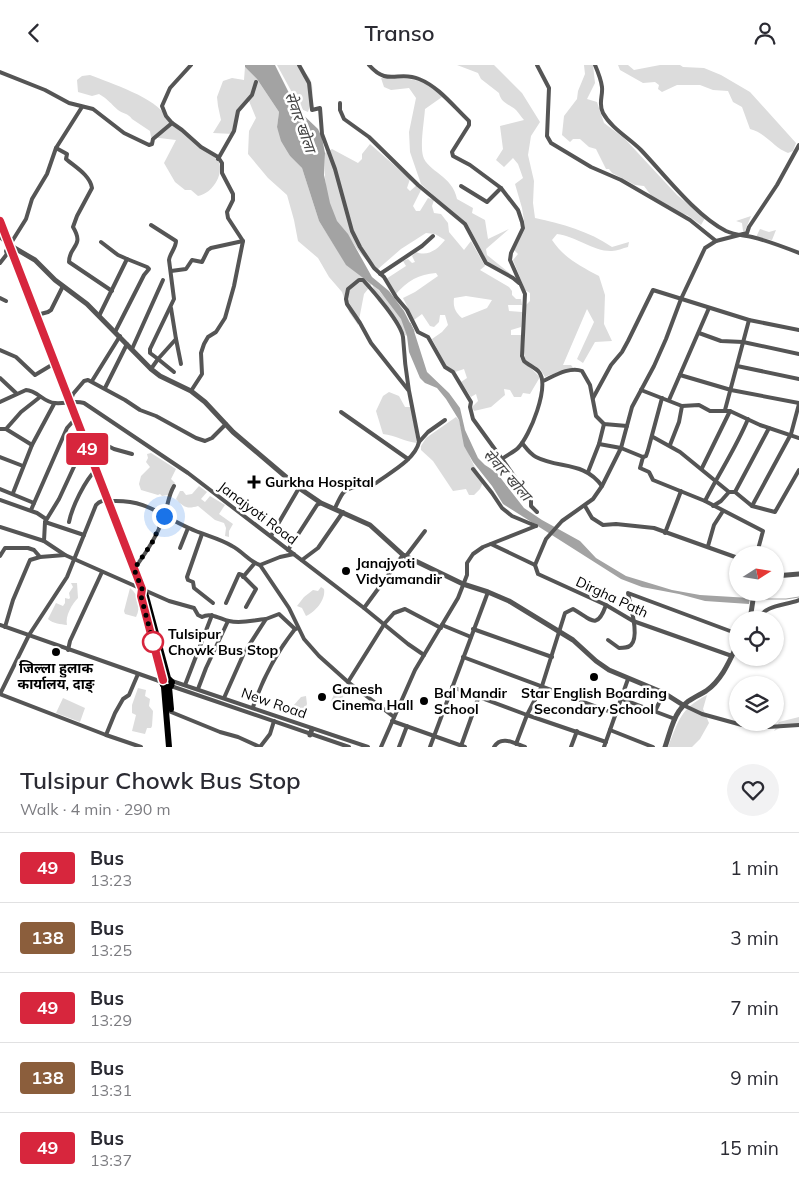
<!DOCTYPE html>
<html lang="en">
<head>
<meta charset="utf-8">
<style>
  body { margin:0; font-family:Mulish,"Noto Sans Devanagari",sans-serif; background:#f2f2f3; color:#2b2b33; height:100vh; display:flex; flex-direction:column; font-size:19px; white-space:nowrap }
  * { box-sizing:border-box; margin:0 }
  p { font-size:16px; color:#7c7c81 }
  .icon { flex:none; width:28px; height:28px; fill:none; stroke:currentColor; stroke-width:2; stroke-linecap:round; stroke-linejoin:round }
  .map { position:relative; height:682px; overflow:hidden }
  .details { display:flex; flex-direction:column; background:#fff; flex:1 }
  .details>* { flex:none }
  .badge { padding:0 10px; border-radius:4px; font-size:18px; line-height:32px }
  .needle { width:32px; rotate:78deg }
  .buttons { position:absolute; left:729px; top:481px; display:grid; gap:10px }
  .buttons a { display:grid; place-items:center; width:55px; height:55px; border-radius:50%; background:#fff; box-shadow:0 1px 4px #0004; font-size:25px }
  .you { position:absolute; width:25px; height:25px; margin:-12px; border:4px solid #fff; border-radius:50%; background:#1a73e8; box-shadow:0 0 0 8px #1a73e833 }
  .map>.badge { position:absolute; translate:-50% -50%; box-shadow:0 0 0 2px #fff }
  .round { display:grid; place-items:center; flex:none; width:52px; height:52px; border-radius:26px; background:#f2f2f3 }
  .overview { display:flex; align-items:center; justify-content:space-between; height:85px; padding:0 20px }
  h1 { font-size:24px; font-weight:600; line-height:38px }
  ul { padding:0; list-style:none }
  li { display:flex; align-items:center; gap:15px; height:70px; padding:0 20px; border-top:1px solid #e1e1e2 }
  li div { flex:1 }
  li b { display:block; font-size:19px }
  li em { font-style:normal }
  li .badge { min-width:55px; font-weight:700; text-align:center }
  header { display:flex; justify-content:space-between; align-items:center; height:65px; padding:0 20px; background:#fff; font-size:22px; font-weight:600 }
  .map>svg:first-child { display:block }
  .green { fill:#dcdcdc; fill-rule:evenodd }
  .water { fill:#a3a3a3 }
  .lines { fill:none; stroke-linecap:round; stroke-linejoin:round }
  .stream { stroke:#a3a3a3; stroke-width:1 }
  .minor { stroke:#555; stroke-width:4 }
  .tertiary { stroke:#555; stroke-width:5 }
  .primary { stroke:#000; stroke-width:6 }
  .line-casing { stroke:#fff; stroke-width:11 }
  .line { stroke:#d7263d; stroke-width:8 }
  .walk { stroke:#000; stroke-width:5; stroke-dasharray:0 9 }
  .poi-dot { fill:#000; stroke:#fff; stroke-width:2 }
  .stop-dot { fill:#fff; stroke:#d7263d; stroke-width:2.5 }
  .labels { text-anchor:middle; stroke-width:5; stroke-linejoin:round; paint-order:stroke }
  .poi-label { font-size:14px; font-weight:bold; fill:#000; stroke:#fff; text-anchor:start }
  .street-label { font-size:14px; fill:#000; stroke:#fff }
  .stop-label { font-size:14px; font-weight:bold; fill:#000; stroke:#fff; text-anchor:start }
  .water-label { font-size:15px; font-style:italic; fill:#444; stroke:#fff }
</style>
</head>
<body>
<header><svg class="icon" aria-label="back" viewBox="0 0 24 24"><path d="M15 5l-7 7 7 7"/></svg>Transo<svg class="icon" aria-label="person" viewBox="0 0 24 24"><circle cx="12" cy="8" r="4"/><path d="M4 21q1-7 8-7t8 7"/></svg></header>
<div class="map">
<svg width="799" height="682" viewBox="0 0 799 682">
  <rect width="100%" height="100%" fill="#fff"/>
  <g class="green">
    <path d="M 277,0 L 301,0 L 302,6 C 317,14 313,34 308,47 L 301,44 Z"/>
    <path d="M 457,0 L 494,0 L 522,28 L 540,57 L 531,71 L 528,90 L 534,116 L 533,138 L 535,153 C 562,159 589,166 612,182 L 629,177 L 628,182 C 623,183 617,186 612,186 C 595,187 575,171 557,169 L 552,175 C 564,193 580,201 599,211 L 605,230 L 604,259 L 612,276 L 595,277 L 583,298 L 577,294 L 594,257 L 587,244 L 563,300 L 571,300 L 574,304 L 555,308 L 545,312 L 540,304 L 525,295 L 524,287 L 526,240 L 530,236 L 530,228 L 525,225 L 513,195 L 518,189 L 514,185 L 525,162 L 522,143 L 515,119 L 523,113 L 518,99 L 513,93 L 504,102 L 496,95 L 503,84 L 500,61 L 524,55 C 521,52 519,48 516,45 C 509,39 501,38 499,28 L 481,14 L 478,8 Z"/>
    <polygon points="584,0 593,0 595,18 587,34 597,37 604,58 624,73 677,130 705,153 701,160 687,150 677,148 659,135 653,133 644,121 635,120 612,108 609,104 606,104 596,84 589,82 580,74 573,74 570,77 562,70 564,51 577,34 578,26 585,9"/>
    <path d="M 618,0 L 628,0 L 634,5 L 660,0 L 680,0 L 683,2 L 704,3 L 721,10 L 750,27 L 796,78 L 793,86 L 788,88 C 774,83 766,68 750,64 L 742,42 L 733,37 L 728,26 L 713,25 L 700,20 L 677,20 L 662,27 L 658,24 L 659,20 L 655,17 L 643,18 L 620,5 Z"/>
    <polygon points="245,2 257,14 279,47 277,62 290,91 302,103 319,156 346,199 372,218 390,238 402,254 407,271 401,268 390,249 378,236 372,219 364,229 358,260 349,247 342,227 329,212 318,193 298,176 294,155 287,130 268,113 248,89 249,66 256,53 249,36 240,46 233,69 213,68 221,55 218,41 217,32 223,16 232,13 244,15"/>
    <path d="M 90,10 C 110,18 157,33 166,52 L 217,93 C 226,106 214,128 198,131 L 191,125 L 185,125 L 175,117 L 164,98 L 176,75 L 151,72 L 150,66 L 132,54 C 128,48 123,49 118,45 C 111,39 108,34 99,29 L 92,31 L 78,27 L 77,15 L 82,11 Z"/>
    <path d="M 381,13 C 409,14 421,11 442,32 L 425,44 C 424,58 420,79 423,91 C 427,106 453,111 457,134 L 473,143 L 472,148 L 485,155 L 488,174 L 509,164 L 486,184 L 487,190 L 512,210 L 489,200 L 469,162 L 421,119 L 410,87 L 409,67 L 416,33 L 409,23 L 391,25 L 384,22 Z"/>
    <path d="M 370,79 L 410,114 L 407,123 L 410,126 L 417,120 L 421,125 L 413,141 L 416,146 L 420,146 L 428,133 L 434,135 L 432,141 L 434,148 L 441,149 L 448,158 L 449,167 L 464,185 L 471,176 L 485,201 L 480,205 L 509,222 L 512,226 L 512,230 L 516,234 L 521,234 L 522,240 L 508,240 L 509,246 L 522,247 L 521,262 L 511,265 L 511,270 L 522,270 L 520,293 L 540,312 L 530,329 L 523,328 L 521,332 L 514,332 L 510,325 L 504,324 L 505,330 L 491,342 L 474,346 L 472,342 L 478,336 L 476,329 L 471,332 L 461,317 L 467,313 L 464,304 L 455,307 L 446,301 L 432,274 L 442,267 L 448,260 L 445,250 L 440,250 L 439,257 L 434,262 L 430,261 L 422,249 L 414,255 L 403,233 L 415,227 L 438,211 L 436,208 C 419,209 407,216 396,229 L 386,214 L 406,201 L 403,196 L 408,194 L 412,198 L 415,197 L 412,191 L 416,187 C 428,192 438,184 445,175 L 435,169 L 426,168 L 401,184 L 378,204 C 365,197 357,184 349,172 C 346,166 341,162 337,157 C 325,137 324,111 325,88 L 332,84 L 358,98 L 362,94 L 362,89 ZM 466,231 L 492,235 L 487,243 L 462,253 C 455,247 453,242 454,233 Z"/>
    <polygon points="751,151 745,166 743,166 742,158 736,156"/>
    <polygon points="760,164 769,167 776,165 772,175 756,172"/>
    <path d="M 389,327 L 399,331 L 405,342 L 411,342 L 417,378 C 405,377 395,370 383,369 L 376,346 L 383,331 Z"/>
    <path d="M 456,352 L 459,355 C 464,377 469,397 484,415 L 480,424 L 474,430 L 469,430 L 466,424 L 453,426 L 433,396 L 421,385 L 421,381 L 426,373 Z"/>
    <polygon points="151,388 176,404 171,414 175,418 168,430 162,431 160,429 158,430 141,425 139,419 141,411 150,402 146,397 148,393 147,389"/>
    <path d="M 199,421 L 207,427 L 201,434 L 205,437 L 210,431 L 225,440 L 219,449 L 233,459 L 229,466 L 229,472 L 225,471 L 226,463 L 224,458 L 215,455 L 198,441 C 188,444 184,443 176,434 L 180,426 L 183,426 L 186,430 L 192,429 Z"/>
    <path d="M 71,518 L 77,518 L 78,533 C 72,539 65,551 67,560 C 60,559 54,559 48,554 L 56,538 L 63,541 L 65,538 L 65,533 L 69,534 L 70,533 L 69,528 L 73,522 Z"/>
    <path d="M 321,522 L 324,524 C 326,535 315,547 306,551 L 302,543 L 297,541 L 304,532 L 313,525 L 318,526 Z"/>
    <path d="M 130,523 C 139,530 141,542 136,552 L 125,549 L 124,546 Z"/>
    <polygon points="138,623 146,625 145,631 150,634 149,641 153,646 152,661 151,663 147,663 145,669 132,666 136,650 132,648 132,640"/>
    <polygon points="337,623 345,626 341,638 333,639 331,636"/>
    <path d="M 707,630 L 703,644 L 709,658 L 700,674 L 692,682 L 668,682 C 679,655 680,644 707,630 Z"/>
    <polygon points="306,631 307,639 304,646 295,648 293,641 301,632"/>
    <polygon points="63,633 85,643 80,657 56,648"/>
    <polygon points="799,652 799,660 788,659 774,666 779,657"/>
  </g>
  <polygon class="water" points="245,0 275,0 297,44 318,64 322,73 325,88 324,110 330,138 337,156 348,169 372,212 389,226 404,246 414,266 427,307 449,328 460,343 465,365 478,393 485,400 496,407 524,443 542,455 580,476 596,493 626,511 672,525 700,530 750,533 749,539 705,536 679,529 642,522 621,514 503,439 492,421 473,397 464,381 459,355 446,334 437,323 425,318 420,313 409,287 407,271 401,254 379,225 346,200 319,156 302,103 290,91 281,76 277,62 279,47 257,14 245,2"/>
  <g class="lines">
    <g class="stream">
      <polyline points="410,258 414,266"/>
      <polyline points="755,534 786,534 799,532"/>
    </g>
    <g class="minor">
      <polyline points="299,0 309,18 312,45 320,43 322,69 335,104 352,166 360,182 374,203 384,212 396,232 407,245 418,267 428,272 445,302 453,307 471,337 470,342 473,354 502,394"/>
      <path d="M 369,0 C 388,22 398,5 419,14 C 439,22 453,41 469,56 L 469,60 L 452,87 L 453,91 L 470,100 L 501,123 L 518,145 L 522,157 L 523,163 L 511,188 L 510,195 L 525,229 L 522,291 L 524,296 C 528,300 536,303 539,307 C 550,321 530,371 518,383 C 514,387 507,390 502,394 L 531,435 L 531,441 L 537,447"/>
      <polyline points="537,0 549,23 547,71 551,78 591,102 621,115 690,155 716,176"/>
      <path d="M 595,0 C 598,7 601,14 602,22 C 603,31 598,39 603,48 C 611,63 629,73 641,85 C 664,109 696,151 726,166 C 735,170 743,170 752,172 C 768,176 784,182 799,188"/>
      <polyline points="0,7 45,25 69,38 93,44 124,68 149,80 152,79 153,74 172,58"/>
      <polyline points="340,38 340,45 344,54 369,72 418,120 465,159 486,198 513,213 519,218"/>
      <path d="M 56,83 L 67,89 L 66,94 C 75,102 90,110 92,123 L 77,151 L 73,162 C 85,182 69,180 69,197 L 112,226"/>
      <polyline points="218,94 234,66 238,46 252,30 256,17"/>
      <polyline points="461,121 487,137 501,123"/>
      <path d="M 151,160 L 176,176 C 176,183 170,188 169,195 L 174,234 L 150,284 L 150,288 L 158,294 L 151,304"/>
      <polyline points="0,172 7,178"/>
      <polyline points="13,189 7,189 6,186 26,154 32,134 47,109 56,83 82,42"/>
      <polyline points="0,198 7,189"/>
      <polyline points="171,206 186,204 192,195 202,197 208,185 211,183 243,176"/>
      <polyline points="380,209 422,181 433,171"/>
      <polyline points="0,233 6,236"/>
      <polyline points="171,243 176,274 158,294 174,307"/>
      <polyline points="37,250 48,247 51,245 63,221"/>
      <polyline points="99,251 127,194 118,190 101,177"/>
      <polyline points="115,267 144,210 149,204 147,202 127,194"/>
      <polyline points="699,268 721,276 743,277 799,289"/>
      <polyline points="176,274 181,299"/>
      <polyline points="132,284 163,215"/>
      <polyline points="0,285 16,292 35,310 55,298"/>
      <polyline points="737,301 799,314"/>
      <polyline points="680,310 731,325 799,338"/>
      <polyline points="0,313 16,328"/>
      <polyline points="92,316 120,271"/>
      <path d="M 543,316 C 554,311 570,301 582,306 L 590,320 L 596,351 L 604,359 L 627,361"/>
      <polyline points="105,323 127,279"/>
      <polyline points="641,325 682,341 699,340 710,346 730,346 760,360 799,373"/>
      <polyline points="191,326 202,309 201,288 204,279 208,272 216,267 225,253 234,221 243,176 228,153 227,147 233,135 233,129 222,108 222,98 218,92 201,82 182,65 172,58 166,51 162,41 170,23 191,0"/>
      <polyline points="593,333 611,300 622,287 628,276 653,225 749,255 799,265"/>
      <polyline points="669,335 709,243"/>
      <path d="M 0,337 L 26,325 C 37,325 44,338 55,338 C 65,339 74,335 84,338 L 188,408 L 364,543 L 408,579 L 424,590"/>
      <polyline points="70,337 73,329 84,316 88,315 125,335 140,345 156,351 196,373 205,376 212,373 226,359"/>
      <polyline points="725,345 749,255"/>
      <polyline points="341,347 408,394"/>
      <polyline points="0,364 6,364 32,380"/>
      <polyline points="6,364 21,347 40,332"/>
      <polyline points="653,372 680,387 729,427 735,427 752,441 775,447 799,405"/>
      <polyline points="419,377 428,367 445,355"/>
      <path d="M 522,378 C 526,383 530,389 536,392 C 559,404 584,396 602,421"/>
      <polyline points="599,379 621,383 643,392 640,403 649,407 653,415 705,436 763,466 757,488 754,490"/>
      <polyline points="670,380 679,357 682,341"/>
      <polyline points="0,392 23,401"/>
      <polyline points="643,392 646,391 648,385 662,333"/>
      <polyline points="702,403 730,346"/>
      <polyline points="473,404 492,428 502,443 512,451 536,461"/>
      <polyline points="588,407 599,379 604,359"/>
      <polyline points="0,424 34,438"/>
      <polyline points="735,427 769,363"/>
      <polyline points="13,428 32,380 54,339"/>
      <polyline points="0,435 37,448 46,454"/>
      <path d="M 705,436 C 719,408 736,383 748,354"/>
      <polyline points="585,441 592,453 603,460 616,459 654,463 738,493"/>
      <polyline points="713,441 721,436 729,427"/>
      <polyline points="752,441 791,369 799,339"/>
      <path d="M 335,443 C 337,439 340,432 343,428 C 351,419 366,423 376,418 C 389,408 415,395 419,377 L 409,326 L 371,278 L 360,258 L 347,239 L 346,234 L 348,224 L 359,215 L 363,215 C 373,226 401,258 403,272 C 404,290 406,308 409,326"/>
      <polyline points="31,445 67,363 76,353"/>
      <polyline points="45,457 84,470"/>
      <path d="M 69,457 C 72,442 85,415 96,405"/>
      <path d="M 0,462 L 44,476 L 65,490 L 169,536 L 194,543 L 198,550 L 202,552 C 211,547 220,554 229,556 C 242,559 253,555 266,554"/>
      <polyline points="665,468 681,426"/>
      <polyline points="202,469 187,512 188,515 193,517 194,523 213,538"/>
      <polyline points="271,471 299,423"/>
      <polyline points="44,476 45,457 59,434 85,378 98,376 114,384 132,389"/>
      <polyline points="491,479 535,500 538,509 606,540 633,556 732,591"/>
      <polyline points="708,481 714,460 723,446"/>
      <polyline points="180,483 188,463"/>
      <polyline points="288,485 317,440 321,438"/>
      <polyline points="0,491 5,483 28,483 34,485 40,492"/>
      <polyline points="406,491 425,466"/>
      <polyline points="302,495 318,483 343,447"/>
      <polyline points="260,500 280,492 294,489"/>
      <polyline points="535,500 546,474 562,456 593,434 602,421 621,383 632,342 654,301 666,274 681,234 705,183 716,176 747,168 749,162 777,120 799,80"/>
      <path d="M 134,504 C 146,488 158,470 164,451 C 168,441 168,431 174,421"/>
      <polyline points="243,512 254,499"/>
      <polyline points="226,538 239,509 242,510 256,524 246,542"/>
      <polyline points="364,543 403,490"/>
      <path d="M 757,555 C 766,539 784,541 799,535"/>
      <polyline points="0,560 162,617"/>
      <polyline points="442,560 471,572"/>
      <polyline points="5,562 13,535 30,495 40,492 65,490"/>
      <polyline points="473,564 552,592"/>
      <path d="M 608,575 L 619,583 C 624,583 628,583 631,580 C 640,571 630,540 628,528 L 738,569"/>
      <polyline points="68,585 70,576 102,507"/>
      <polyline points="463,592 616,649"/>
      <polyline points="172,616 368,682"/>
      <polyline points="348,617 385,558 394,548 405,544 441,563"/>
      <polyline points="185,620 212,550"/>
      <polyline points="171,621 349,682"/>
      <polyline points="452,622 527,650 606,677"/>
      <polyline points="198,624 206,603 228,556"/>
      <path d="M 0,629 L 29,570 L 67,512 L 96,440 C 101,434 106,436 113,436 C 148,435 159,450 189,463 C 203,470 219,473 232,481 C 242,486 251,498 260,500 L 289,543 L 304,574 L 319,591 L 348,617 L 394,652"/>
      <polyline points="0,629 106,670 141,682"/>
      <polyline points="224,633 244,588 266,554 279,549 295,564 298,563"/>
      <polyline points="622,634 675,654"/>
      <polyline points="683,640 702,649 742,660 768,662 799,660"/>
      <path d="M 253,642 C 263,613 276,588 295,564"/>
      <polyline points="655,646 664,628"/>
      <polyline points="171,647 220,667 238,672 260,682"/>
      <polyline points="392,656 465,682"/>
      <polyline points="610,665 653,682"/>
      <polyline points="106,670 115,648 123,634 129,630 138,609"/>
      <path d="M 516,679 L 527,650 L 542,621 L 565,548 L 573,544 C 591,554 597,566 606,540"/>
      <polyline points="461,681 479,631"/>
      <polyline points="260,682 270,669 274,656"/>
      <polyline points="381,682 415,605 458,533 467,510 467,498 473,489 483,482 536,461"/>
      <polyline points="399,682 407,661"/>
      <polyline points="430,682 488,527"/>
      <path d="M 494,682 C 501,670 514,678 525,682"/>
      <polyline points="571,682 577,666"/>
      <polyline points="604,682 628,614"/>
    </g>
    <g class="tertiary">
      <polyline points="11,181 35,195 55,215 87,239 151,304 160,311 191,326 205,337 233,367 299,423 321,438 370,460 403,490 463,519 488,527 509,536 573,575 596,596 609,605 664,628 683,640"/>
      <polyline points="775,511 799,509"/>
      <polyline points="750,555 754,528"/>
      <polyline points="310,670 312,664"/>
      <path d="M 665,682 C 669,671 672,656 679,646 C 686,635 696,632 706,626 C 722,615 730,595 738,578"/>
    </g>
    <g class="primary">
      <polyline points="0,155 142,524 146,531 168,613 172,617 171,621 167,623 163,620 162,617 165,613 168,613"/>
      <polyline points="142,524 141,531 163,615"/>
      <polyline points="164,622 169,682"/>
      <polyline points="169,622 171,644"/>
    </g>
  </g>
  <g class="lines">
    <defs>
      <polyline id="line" points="0,156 142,524 141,531 163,615"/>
    </defs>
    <use href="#line" class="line-casing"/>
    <use href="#line" class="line"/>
    <polyline class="walk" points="153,577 154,581 141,531 142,524 134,504 152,478 164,451"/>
  </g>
  <g class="poi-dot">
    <path d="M251.5 409.5h5v5h5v5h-5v5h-5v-5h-5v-5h5z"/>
    <circle cx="346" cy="506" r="5"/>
    <circle cx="56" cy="587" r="5"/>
    <circle cx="594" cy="612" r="5"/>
    <circle cx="322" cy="632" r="5"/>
    <circle cx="424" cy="636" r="5"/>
  </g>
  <circle class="stop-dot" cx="153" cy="577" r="10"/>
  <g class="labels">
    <g class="poi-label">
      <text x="265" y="422">Gurkha Hospital</text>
      <text x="356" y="503">Janajyoti<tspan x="356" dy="16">Vidyamandir</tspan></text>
      <text x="56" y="608" text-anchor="middle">जिल्ला हुलाक<tspan x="56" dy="16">कार्यालय, दाङ्</tspan></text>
      <text x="332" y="629">Ganesh<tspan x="332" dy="16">Cinema Hall</tspan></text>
      <text x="434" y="633">Bal Mandir<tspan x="434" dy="16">School</tspan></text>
      <text x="594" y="633" text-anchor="middle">Star English Boarding<tspan x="594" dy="16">Secondary School</tspan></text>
    </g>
    <g class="street-label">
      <text transform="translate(258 448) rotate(37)" y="5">Janajyoti Road</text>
      <text transform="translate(612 532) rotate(25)" y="5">Dirgha Path</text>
      <text transform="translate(274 638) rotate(19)" y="5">New Road</text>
    </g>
    <g class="stop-label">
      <text x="168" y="574">Tulsipur<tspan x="168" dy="16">Chowk Bus Stop</tspan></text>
    </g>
    <g class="water-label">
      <text transform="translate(300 57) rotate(70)" y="5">सेवार खोला</text>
      <text transform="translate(507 410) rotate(48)" y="5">सेवार खोला</text>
    </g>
  </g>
</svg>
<div class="buttons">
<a><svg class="needle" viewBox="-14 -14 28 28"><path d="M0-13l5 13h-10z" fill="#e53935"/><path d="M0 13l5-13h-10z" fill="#7c7c81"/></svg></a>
<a><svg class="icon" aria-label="locate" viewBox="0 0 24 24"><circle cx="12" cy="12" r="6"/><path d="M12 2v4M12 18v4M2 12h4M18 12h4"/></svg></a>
<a><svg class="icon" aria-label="layers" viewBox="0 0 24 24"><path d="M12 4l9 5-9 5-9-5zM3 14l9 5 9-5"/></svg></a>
</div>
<div class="you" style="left:164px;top:451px"></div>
<b class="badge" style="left:87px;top:384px;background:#d7263d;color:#fff">49</b>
</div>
<section class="details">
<div class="overview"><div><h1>Tulsipur Chowk Bus Stop</h1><p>Walk · 4 min · 290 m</p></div><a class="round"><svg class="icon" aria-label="heart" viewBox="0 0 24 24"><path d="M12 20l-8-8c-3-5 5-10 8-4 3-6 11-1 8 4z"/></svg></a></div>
<ul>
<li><span class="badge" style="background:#d7263d;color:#fff">49</span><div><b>Bus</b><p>13:23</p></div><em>1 min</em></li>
<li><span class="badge" style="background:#8b5e3c;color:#fff">138</span><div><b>Bus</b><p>13:25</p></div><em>3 min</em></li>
<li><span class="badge" style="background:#d7263d;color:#fff">49</span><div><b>Bus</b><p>13:29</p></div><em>7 min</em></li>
<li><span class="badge" style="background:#8b5e3c;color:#fff">138</span><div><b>Bus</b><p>13:31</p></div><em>9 min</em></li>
<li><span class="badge" style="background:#d7263d;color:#fff">49</span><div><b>Bus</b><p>13:37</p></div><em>15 min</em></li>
</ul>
</section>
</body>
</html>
